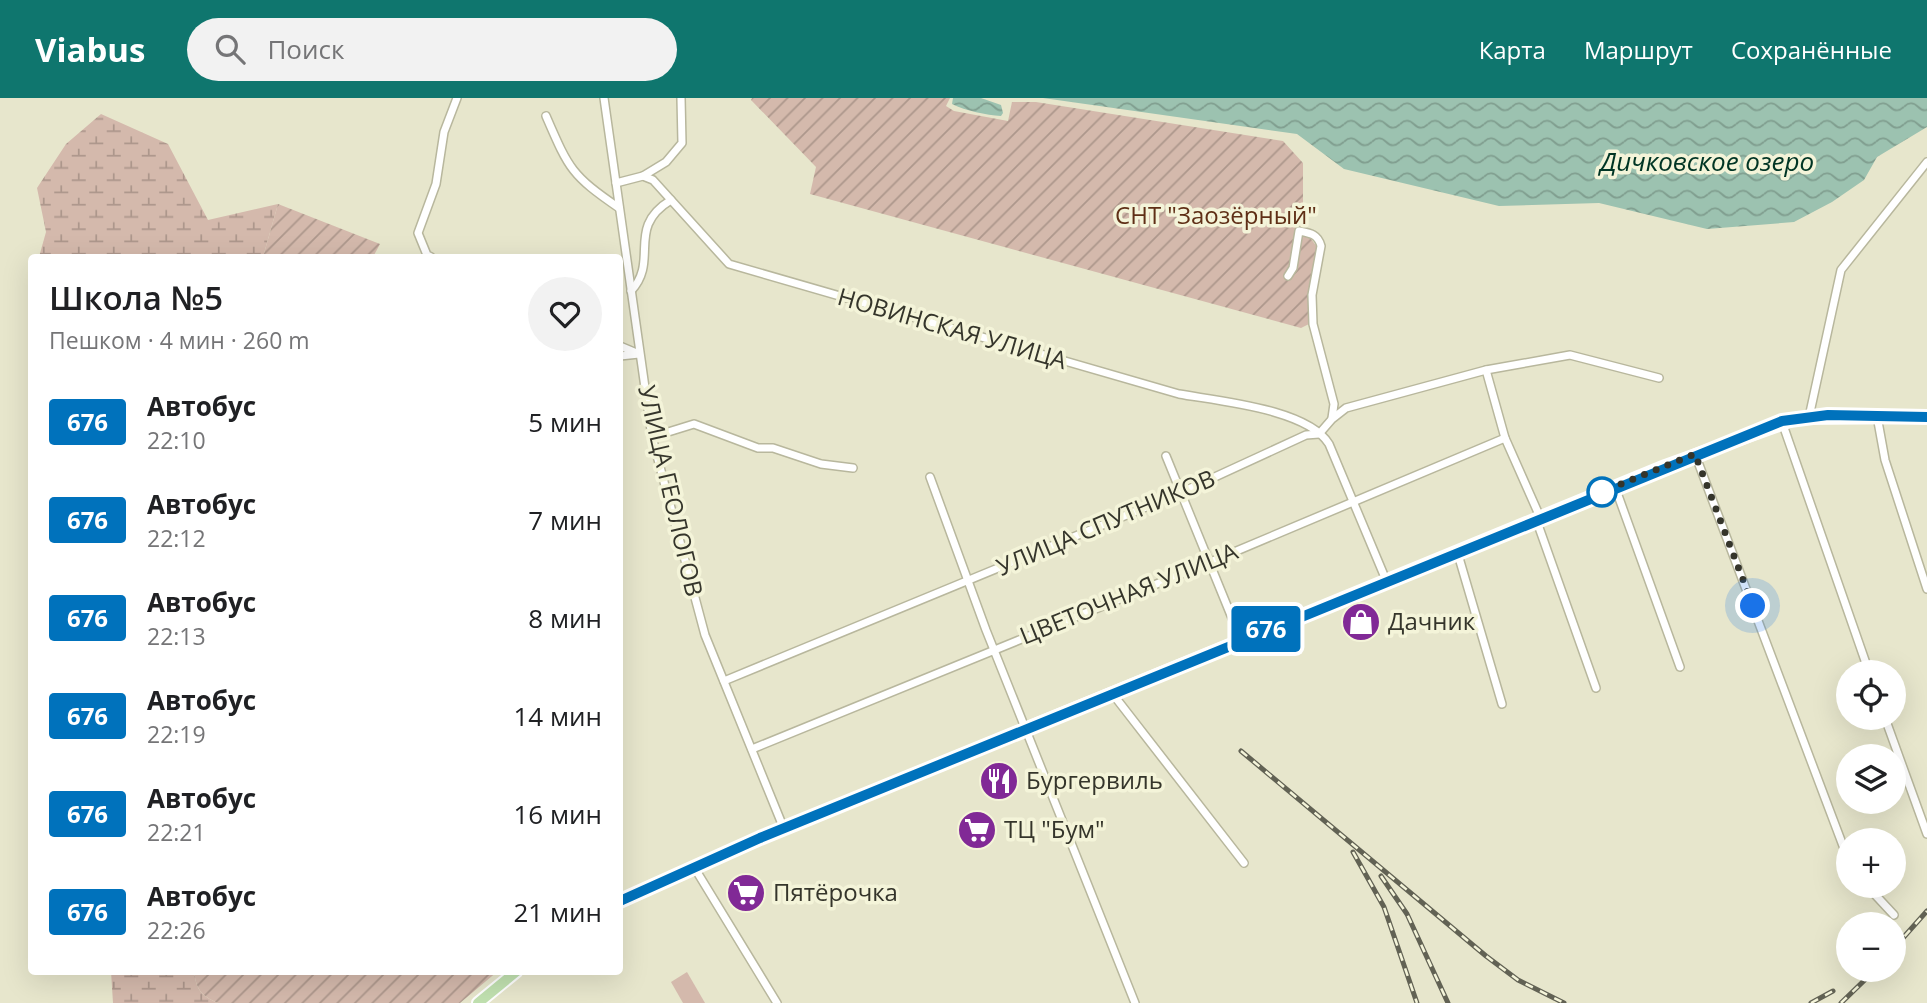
<!DOCTYPE html>
<html lang="ru">
<head>
<meta charset="utf-8">
<style>
  body { margin:0; font-family:"Open Sans",sans-serif; background:#f2f2f2; color:#202124; height:100vh; display:flex; flex-direction:column; font-size:26px; white-space:nowrap }
  * { box-sizing:border-box; margin:0 }
  p { font-size:23px; color:#757577 }
  .icon { flex:none; width:38px; height:38px; fill:none; stroke:currentColor; stroke-width:2; stroke-linecap:round; stroke-linejoin:round }
  .map { position:relative; flex:1; overflow:hidden }
  .panel { position:absolute; left:28px; top:156px; width:595px; height:721px; display:flex; flex-direction:column; background:#fff; border-radius:7px; box-shadow:0 7px 28px #0002 }
  .panel>* { flex:none }
  .badge { padding:0 14px; border-radius:5px; font-size:24px; line-height:46px }
  .controls { position:absolute; left:1836px; top:562px; display:grid; gap:14px }
  .controls a { display:grid; place-items:center; width:70px; height:70px; border-radius:50%; background:#fff; box-shadow:0 7px 28px #0002; font-size:35px }
  .you { position:absolute; width:35px; height:35px; margin:-18px; border:5px solid #fff; border-radius:50%; background:#1a73e8; box-shadow:0 0 0 10px #1a73e833 }
  .map>.badge { position:absolute; translate:-50% -50%; box-shadow:0 0 0 4px #fff }
  .round { display:grid; place-items:center; flex:none; width:74px; height:74px; border-radius:37px; background:#f2f2f2 }
  .summary { display:flex; align-items:center; justify-content:space-between; height:119px; padding:0 21px }
  h1 { font-size:33px; font-weight:600; line-height:52px }
  ul { padding:0; list-style:none }
  li { display:flex; align-items:center; gap:21px; height:98px; padding:0 21px }
  li div { flex:1 }
  li b { display:block; font-size:26px }
  li em { font-style:normal }
  li .badge { min-width:77px; font-weight:700; text-align:center }
  header { display:flex; align-items:center; gap:42px; box-sizing:border-box; height:98px; padding:0 35px; background:#0f766e; color:#fff }
  header strong { font-size:33px }
  nav { display:flex; gap:38px; margin-inline-start:auto; font-size:24px }
  .search { width:490px; height:63px; background:#f2f2f2; display:flex; align-items:center; gap:18px; box-sizing:border-box; padding:0 24px; border-radius:38px; color:#757577; font-size:26px }
  .map>svg:first-child { display:block }
  .wetland { fill:url(#wetland-marsh) }
  .garden { fill:url(#garden-furrows) }
  .pitch { fill:#d4b9ac }
  .water { fill:url(#water-waves) }
  .lines { fill:none; stroke-linecap:round; stroke-linejoin:round }
  .minor-casing { stroke:#b8b79d; stroke-width:10 }
  .primary-casing { stroke:#fff; stroke-width:14 }
  .minor { stroke:#fff; stroke-width:7 }
  .primary { stroke:#c1e1b0; stroke-width:10 }
  .rail-casing { stroke:#626254; stroke-width:5 }
  .rail { stroke:#f4f4d9; stroke-width:2.5; stroke-dasharray:8; stroke-linecap:butt }
  .line-casing { stroke:#fff; stroke-width:16 }
  .line { stroke:#0072bc; stroke-width:10 }
  .walk { stroke:#35352b; stroke-width:7; stroke-dasharray:0 12.6 }
  .stop-dot { fill:#fff; stroke:#0072bc; stroke-width:3.5 }
  .labels { text-anchor:middle; stroke-width:7; stroke-linejoin:round; paint-order:stroke }
  .park-label { font-size:24px; fill:#5f2f16; stroke:#f4f4d9 }
  .street-label { font-size:24px; fill:#35352b; stroke:#f4f4d9 }
  .poi-label { font-size:24px; fill:#35352b; stroke:#f4f4d9; text-anchor:start }
  .water-label { font-size:26px; font-style:italic; fill:#003524; stroke:#f4f4d9 }
</style>
</head>
<body>
<header>
<strong>Viabus</strong>
<div class="search"><svg class="icon" aria-label="search" viewBox="0 0 24 24"><circle cx="10" cy="10" r="6"/><path d="M15 15l6 6"/></svg>Поиск</div>
<nav><a>Карта</a><a>Маршрут</a><a>Сохранённые</a></nav>
</header>
<div class="map">
<svg width="1927" height="905" viewBox="0 0 1927 905">
  <defs>
    <pattern id="wetland-marsh" width="20" height="14" patternUnits="userSpaceOnUse" patternTransform="scale(1.75)"><rect width="20" height="14" fill="#d4b9ac"/><path d="M1 5h8M5 5V1M11 12h8M15 12V8" fill="none" stroke="#ad978c"/></pattern>
    <pattern id="garden-furrows" width="10" height="10" patternUnits="userSpaceOnUse" patternTransform="scale(1.75)"><rect width="10" height="10" fill="#d4b9ac"/><path d="M-1 1l2-2M0 10L10 0M9 11l2-2" fill="none" stroke="#ad978c"/></pattern>
    <pattern id="water-waves" width="16" height="10" patternUnits="userSpaceOnUse" patternTransform="scale(1.75)"><rect width="16" height="10" fill="#9cc2b0"/><path d="M0 5q4-4 8 0t8 0" fill="none" stroke="#809e8f"/></pattern>
  </defs>
  <rect width="100%" height="100%" fill="#e7e6cc"/>
  <g class="wetland">
    <polygon points="101,16 168,46 208,122 278,106 263,159 39,159 46,134 37,90 66,46"/>
    <path d="M 111,873 L 194,873 C 196,891 201,898 218,905 L 113,905 Z"/>
  </g>
  <g class="garden">
    <polygon points="752,0 950,0 946,8 954,13 1008,23 1012,4 1036,4 1283,43 1303,65 1303,130 1317,149 1309,199 1309,226 1301,230 810,96 816,69 751,2"/>
    <polygon points="278,106 380,146 373,159 263,159"/>
    <path d="M 194,873 L 498,873 L 460,905 L 218,905 C 201,898 196,891 194,873 Z"/>
  </g>
  <polygon class="pitch" points="687,874 705,905 683,905 671,884"/>
  <g class="water">
    <path d="M 953,0 L 981,0 L 1001,7 L 1003,15 L 1001,18 C 986,17 966,13 952,6 Z"/>
    <polygon points="1043,0 1927,0 1927,29 1877,59 1864,82 1832,104 1794,124 1707,131 1599,105 1499,108 1344,71 1297,36"/>
  </g>
  <g class="lines">
    <defs>
      <g id="minor">
        <polyline points="604,0 652,339 705,537 784,731"/>
        <path d="M 546,18 C 569,71 571,77 619,110"/>
        <polyline points="643,78 666,64 682,45 681,0"/>
        <path d="M 616,85 L 643,78 L 653,82 L 729,166 L 1179,296 C 1218,303 1308,311 1329,346 L 1386,482"/>
        <polyline points="431,159 427,157 418,135 436,86 444,34 457,0"/>
        <path d="M 1288,178 L 1293,170 L 1299,133 C 1310,135 1318,136 1321,148 L 1312,197 L 1313,226 L 1334,306 L 1332,320"/>
        <path d="M 631,193 C 660,162 625,130 671,102"/>
        <polyline points="620,248 639,256 620,258"/>
        <polyline points="1486,272 1505,340 1540,419"/>
        <polyline points="1877,318 1885,362 1927,491"/>
        <polyline points="1809,319 1841,172 1927,64"/>
        <polyline points="1782,324 1869,574"/>
        <polyline points="652,339 694,326 758,350 773,350 821,366 853,370"/>
        <polyline points="1695,356 1848,761"/>
        <polyline points="1166,358 1241,542"/>
        <polyline points="930,379 986,532 1135,905"/>
        <polyline points="1615,389 1680,569"/>
        <polyline points="1536,421 1596,590"/>
        <polyline points="1457,453 1502,606"/>
        <polyline points="724,583 1180,395 1306,337 1319,336 1332,321 1346,310 1486,272 1570,257 1659,280"/>
        <polyline points="1112,595 1244,765"/>
        <polyline points="1885,620 1927,736"/>
        <polyline points="752,651 1208,465 1505,340"/>
        <polyline points="694,769 777,905"/>
        <polyline points="1867,788 1894,817"/>
      </g>
      <g id="primary">
        <polyline points="620,803 760,740 1665,368 1798,320 1927,319"/>
        <polyline points="478,905 517,873"/>
      </g>
    </defs>
    <use href="#minor" class="minor-casing"/>
    <use href="#primary" class="primary-casing"/>
    <use href="#minor" class="minor"/>
    <use href="#primary" class="primary"/>
    <defs>
      <g id="rail">
        <polyline points="1241,653 1486,858 1518,882 1564,905"/>
        <polyline points="1353,754 1384,809 1417,905"/>
        <polyline points="1381,778 1407,816 1448,905"/>
        <polyline points="1894,850 1927,813"/>
        <polyline points="1811,905 1833,893"/>
        <polyline points="1841,905 1875,872"/>
      </g>
    </defs>
    <use href="#rail" class="rail-casing"/>
    <use href="#rail" class="rail"/>
  </g>
  <g class="lines">
    <defs>
      <polyline id="line" points="620,803 760,740 1782,323 1828,317 1927,319"/>
    </defs>
    <use href="#line" class="line-casing"/>
    <use href="#line" class="line"/>
    <polyline class="walk" points="1602,394 1594,397 1695,356 1753,508"/>
  </g>
  <defs>
    <symbol id="shop-disc" viewBox="-11 -11 22 22"><circle r="9.5" fill="#812996" stroke="#f4f4d9"/><path d="M-5-2.5h2.3a2.7 3.5 0 0 1 5.4 0H5L5.5 6h-11ZM-1.5-2.5h3a1.5 2.3 0 0 0-3 0Z" fill="#fff"/></symbol>
    <symbol id="restaurant-disc" viewBox="-11 -11 22 22"><circle r="9.5" fill="#812996" stroke="#f4f4d9"/><path d="M-5-6h1v4h1v-4h1v4h1v-4h1v5L-1.5 .5V6h-2V.5L-5-1ZM5-6V6H3V1.5H1.5Q1.5-4 5-6Z" fill="#fff"/></symbol>
    <symbol id="supermarket-disc" viewBox="-11 -11 22 22"><circle r="9.5" fill="#812996" stroke="#f4f4d9"/><path d="M-6-5.5h2.5l.6 2H6L4.5 2H-2.5L-4.4-4H-6ZM-1.5 3.2a1.3 1.3 0 1 0 .1 0ZM3 3.2a1.3 1.3 0 1 0 .1 0Z" fill="#fff"/></symbol>
  </defs>
  <g fill-rule="evenodd">
    <use href="#shop-disc" x="1339" y="502" width="44" height="44"/>
    <use href="#restaurant-disc" x="977" y="661" width="44" height="44"/>
    <use href="#supermarket-disc" x="955" y="710" width="44" height="44"/>
    <use href="#supermarket-disc" x="724" y="773" width="44" height="44"/>
  </g>
  <circle class="stop-dot" cx="1602" cy="394" r="14"/>
  <g class="labels">
    <g class="park-label">
      <text x="1216" y="126">СНТ "Заозёрный"</text>
    </g>
    <g class="street-label">
      <text transform="translate(952 231) rotate(16)" y="8">НОВИНСКАЯ УЛИЦА</text>
      <text transform="translate(670 393) rotate(77)" y="8">УЛИЦА ГЕОЛОГОВ</text>
      <text transform="translate(1106 425) rotate(-23)" y="8">УЛИЦА СПУТНИКОВ</text>
      <text transform="translate(1129 496) rotate(-22)" y="8">ЦВЕТОЧНАЯ УЛИЦА</text>
    </g>
    <g class="poi-label">
      <text x="1388" y="532">Дачник</text>
      <text x="1026" y="691">Бургервиль</text>
      <text x="1004" y="740">ТЦ "Бум"</text>
      <text x="773" y="803">Пятёрочка</text>
    </g>
    <g class="water-label">
      <text x="1707" y="73">Дичковское озеро</text>
    </g>
  </g>
</svg>
<div class="controls">
<a><svg class="icon" aria-label="locate" viewBox="0 0 24 24"><circle cx="12" cy="12" r="6"/><path d="M12 2v4M12 18v4M2 12h4M18 12h4"/></svg></a>
<a><svg class="icon" aria-label="layers" viewBox="0 0 24 24"><path d="M12 4l9 5-9 5-9-5zM3 14l9 5 9-5"/></svg></a>
<a>+</a>
<a>−</a>
</div>
<div class="you" style="left:1753px;top:508px"></div>
<b class="badge" style="left:1266px;top:531px;background:#0072bc;color:#fff">676</b>
<section class="panel">
<div class="summary"><div><h1>Школа №5</h1><p>Пешком · 4 мин · 260 m</p></div><a class="round"><svg class="icon" aria-label="heart" viewBox="0 0 24 24"><path d="M12 20l-8-8c-3-5 5-10 8-4 3-6 11-1 8 4z"/></svg></a></div>
<ul>
<li><span class="badge" style="background:#0072bc;color:#fff">676</span><div><b>Автобус</b><p>22:10</p></div><em>5 мин</em></li>
<li><span class="badge" style="background:#0072bc;color:#fff">676</span><div><b>Автобус</b><p>22:12</p></div><em>7 мин</em></li>
<li><span class="badge" style="background:#0072bc;color:#fff">676</span><div><b>Автобус</b><p>22:13</p></div><em>8 мин</em></li>
<li><span class="badge" style="background:#0072bc;color:#fff">676</span><div><b>Автобус</b><p>22:19</p></div><em>14 мин</em></li>
<li><span class="badge" style="background:#0072bc;color:#fff">676</span><div><b>Автобус</b><p>22:21</p></div><em>16 мин</em></li>
<li><span class="badge" style="background:#0072bc;color:#fff">676</span><div><b>Автобус</b><p>22:26</p></div><em>21 мин</em></li>
</ul>
</section>
</div>
</body>
</html>
